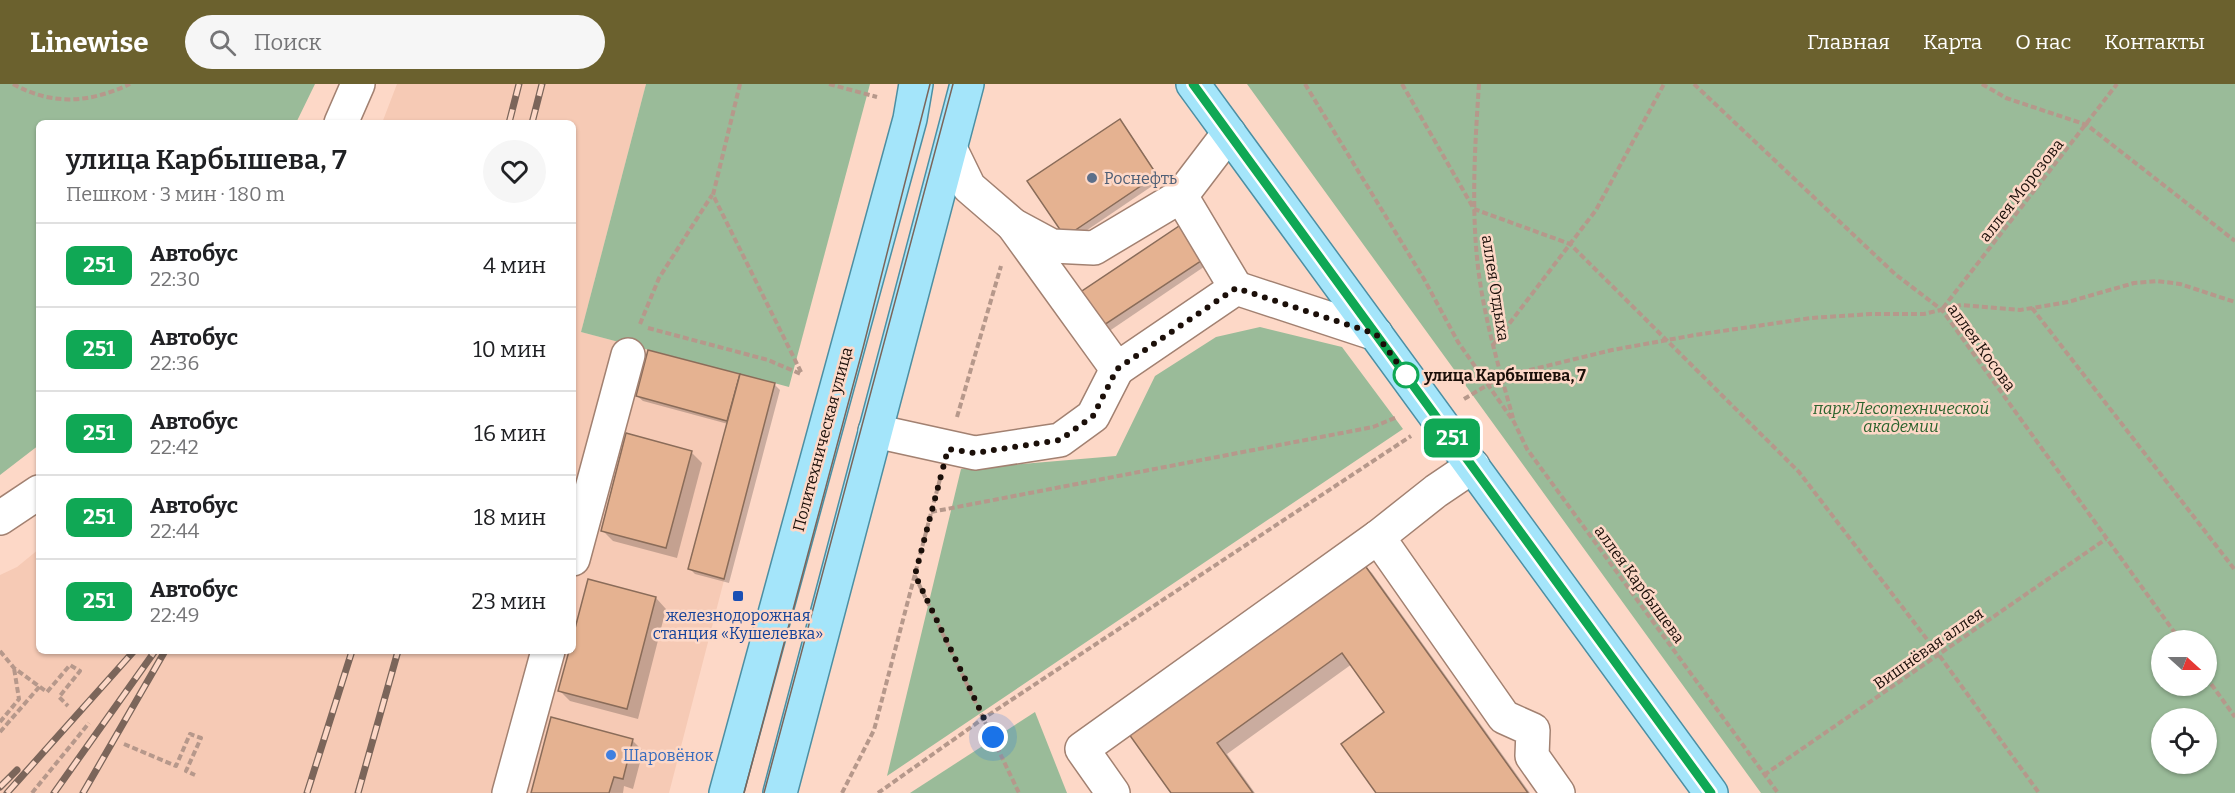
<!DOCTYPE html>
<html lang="ru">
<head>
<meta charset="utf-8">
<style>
  body { margin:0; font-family:Bitter,serif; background:#f6f6f6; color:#202124; height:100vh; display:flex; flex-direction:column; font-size:22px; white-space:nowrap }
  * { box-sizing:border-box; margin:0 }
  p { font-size:20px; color:#757577 }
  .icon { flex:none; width:33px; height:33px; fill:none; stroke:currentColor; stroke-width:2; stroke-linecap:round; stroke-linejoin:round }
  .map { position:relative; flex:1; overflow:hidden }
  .details { position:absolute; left:36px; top:36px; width:540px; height:534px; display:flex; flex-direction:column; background:#fff; border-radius:9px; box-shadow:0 2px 4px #0004 }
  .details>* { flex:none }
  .badge { padding:0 12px; border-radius:9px; font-size:21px; line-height:39px }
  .needle { width:39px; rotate:111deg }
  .controls { position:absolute; left:2151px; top:546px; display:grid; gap:12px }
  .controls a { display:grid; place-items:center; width:66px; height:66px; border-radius:50%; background:#fff; box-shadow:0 2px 4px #0004; font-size:30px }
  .you { position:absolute; width:30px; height:30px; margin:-15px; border:4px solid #fff; border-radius:50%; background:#1a73e8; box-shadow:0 0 0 9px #1a73e833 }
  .map>.badge { position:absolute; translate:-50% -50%; box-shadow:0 0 0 3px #fff }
  .round { display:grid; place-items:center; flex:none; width:63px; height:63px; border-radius:32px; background:#f6f6f6 }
  .summary { display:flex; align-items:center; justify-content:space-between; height:102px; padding:0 30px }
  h1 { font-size:28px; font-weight:600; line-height:45px }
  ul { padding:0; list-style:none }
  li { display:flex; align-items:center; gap:18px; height:84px; padding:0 30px; border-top:2px solid #e0e0e0 }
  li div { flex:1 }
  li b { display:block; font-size:22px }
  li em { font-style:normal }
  li .badge { min-width:66px; font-weight:700; text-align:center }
  header { display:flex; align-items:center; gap:36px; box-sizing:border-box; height:84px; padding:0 30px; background:#6b612e; color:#fff }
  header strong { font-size:28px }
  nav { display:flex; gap:33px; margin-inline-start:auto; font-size:21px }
  .search { width:420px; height:54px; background:#f6f6f6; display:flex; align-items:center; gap:15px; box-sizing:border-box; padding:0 21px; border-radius:33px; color:#757577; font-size:22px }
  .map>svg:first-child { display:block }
  .built { fill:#f6cab5 }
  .green { fill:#9abb99; fill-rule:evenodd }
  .shadow { fill:#0003 }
  .building { fill:#e5b291; stroke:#8a6c59; stroke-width:1.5 }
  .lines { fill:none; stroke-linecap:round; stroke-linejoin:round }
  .minor-casing { stroke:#a28171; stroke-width:36 }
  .major-casing { stroke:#4c8fa3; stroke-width:36 }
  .path { stroke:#b6988b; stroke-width:4; stroke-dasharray:6 3; stroke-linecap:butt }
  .minor { stroke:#fff; stroke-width:33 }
  .major { stroke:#a4e5fa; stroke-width:33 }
  .tram { stroke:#7b655a; stroke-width:1.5 }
  .rail-casing { stroke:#7b655a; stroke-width:7 }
  .rail { stroke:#fdd8c7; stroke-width:4.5; stroke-dasharray:14; stroke-linecap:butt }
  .line-casing { stroke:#fff; stroke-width:14 }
  .line { stroke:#10a855; stroke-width:9 }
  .walk { stroke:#1b0f09; stroke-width:6; stroke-dasharray:0 10.8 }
  .service-dot { fill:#5c6f8a; stroke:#fdd8c7; stroke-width:2 }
  .stop-dot { fill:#fff; stroke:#10a855; stroke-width:3 }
  .transit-dot { fill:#1a4fb4; stroke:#fdd8c7; stroke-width:2 }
  .shop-dot { fill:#3f7fe0; stroke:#fdd8c7; stroke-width:2 }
  .labels { text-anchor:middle; stroke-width:5; stroke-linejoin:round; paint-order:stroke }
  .service-label { font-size:16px; fill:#4e5e75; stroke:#fdd8c7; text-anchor:start }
  .street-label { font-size:16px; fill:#1b0f09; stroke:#fdd8c7 }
  .stop-label { font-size:16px; font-weight:bold; fill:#1b0f09; stroke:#fdd8c7; text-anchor:start }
  .park-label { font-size:16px; font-style:italic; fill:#2a632d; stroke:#fdd8c7 }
  .transit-label { font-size:16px; fill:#164399; stroke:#fdd8c7 }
  .shop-label { font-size:16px; fill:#366cbe; stroke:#fdd8c7; text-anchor:start }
</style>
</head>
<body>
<header>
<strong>Linewise</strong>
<div class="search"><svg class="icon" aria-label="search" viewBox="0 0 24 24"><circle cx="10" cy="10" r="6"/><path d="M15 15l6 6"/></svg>Поиск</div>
<nav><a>Главная</a><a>Карта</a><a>О нас</a><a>Контакты</a></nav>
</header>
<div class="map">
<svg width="2235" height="709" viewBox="0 0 2235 709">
  <rect width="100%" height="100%" fill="#fdd8c7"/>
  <polygon class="built" points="397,0 646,0 581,248 775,299 669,709 0,709 0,491 17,483 39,465 39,567 573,567 573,39 382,39"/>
  <g class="green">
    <polygon points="0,0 315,0 296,39 39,39 39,361 0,391"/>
    <polygon points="646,0 870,0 789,303 581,248"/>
    <path d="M 1247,0 L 2235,0 L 2235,709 L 1761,709 ZM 2162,556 L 2206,556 L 2206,602 L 2162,602 ZM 2162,634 L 2206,634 L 2206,680 L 2162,680 Z"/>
    <polygon points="1260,243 1342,263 1403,345 887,692 961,385 1116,372 1155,292 1216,253"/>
    <polygon points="1035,628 1067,709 910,709"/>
  </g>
  <g class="shadow">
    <polygon points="1125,42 1161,96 1071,157 1066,152"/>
    <polygon points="1190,136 1217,174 1102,252 1096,246"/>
    <polygon points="649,268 775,301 780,306 729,499 695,490 690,485 728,340 643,317 637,312"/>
    <polygon points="691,368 702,379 677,474 613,457 602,446"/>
    <polygon points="1361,478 1372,489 1530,709 1378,709 1386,628 1352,580 1227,670 1255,709 1173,709"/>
    <polygon points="656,514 666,525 638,635 570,617 560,607 570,567 573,567 573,556"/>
    <polygon points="632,656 643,667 633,705 624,702 623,709 533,709"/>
  </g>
  <g class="building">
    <polygon points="1120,35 1157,91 1065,153 1027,97"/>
    <polygon points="1191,134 1213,169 1095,247 1073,213"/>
    <polygon points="648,266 740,290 727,337 636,312"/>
    <polygon points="740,290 775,299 724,495 688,485"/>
    <polygon points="626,349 692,367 666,464 601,447"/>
    <polygon points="1361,476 1528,709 1376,709 1341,660 1384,628 1342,569 1217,659 1253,709 1171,709 1126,646"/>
    <polygon points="588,495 656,513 627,625 558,607 569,567 573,567 573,552"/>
    <polygon points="551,633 633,655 623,695 614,693 609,709 531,709"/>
  </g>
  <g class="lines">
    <defs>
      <g id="minor">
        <polyline points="341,39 358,0"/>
        <polyline points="951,66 969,103 1013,141 1052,162 1094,164 1181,112 1229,49"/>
        <polyline points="1181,112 1236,204"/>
        <polyline points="1013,141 1117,285 1236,204 1376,250"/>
        <polyline points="875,347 975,369 1060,356 1093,332 1117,285"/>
        <polyline points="1473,382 1436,407 1378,453 1504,633 1533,646 1532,672 1558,709"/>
        <polyline points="0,434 39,408"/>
        <polyline points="573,475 628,271"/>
        <polyline points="509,709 548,567"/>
        <polyline points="1113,709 1082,665 1378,453"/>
      </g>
      <g id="major">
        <polyline points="1193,0 1711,709"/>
        <polyline points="726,709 910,35 916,0"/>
        <polyline points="780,709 967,0"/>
      </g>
    </defs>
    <use href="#minor" class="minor-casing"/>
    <use href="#major" class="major-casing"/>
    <g class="path">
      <path d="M 13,0 C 53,22 89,19 130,0"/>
      <polyline points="740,0 713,111 802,290"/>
      <polyline points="829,0 877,13"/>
      <polyline points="1305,0 1424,195 1458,258 1514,338 1527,365 1778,709"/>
      <polyline points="1402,0 1474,125 1570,160 1799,388 1939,571 2039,709"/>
      <path d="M 1479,0 C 1475,60 1471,123 1478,183 C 1484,234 1499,284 1513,334"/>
      <polyline points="1694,0 1895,190 1942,226 2180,556"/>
      <polyline points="1982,0 2006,14 2087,41 2235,157"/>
      <polyline points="1943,224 2117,0"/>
      <polyline points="2032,224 2235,486"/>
      <polyline points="640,240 659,194 712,111"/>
      <polyline points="648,244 768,276 801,290"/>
      <polyline points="1493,261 1596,126 1664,0"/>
      <polyline points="1464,315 1501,293 1612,266 1695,251 1811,234 1871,230 1924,230 1961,221 2020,226 2068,218 2134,199 2157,197 2180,200 2235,218"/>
      <polyline points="957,333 1001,182"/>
      <polyline points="931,428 1373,343 1397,333"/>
      <polyline points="915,492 1019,709"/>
      <polyline points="0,567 14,584 47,608 70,581 80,587 59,613 68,622"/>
      <polyline points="2206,593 2235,633"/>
      <polyline points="0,638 19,615 14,584"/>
      <polyline points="0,648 40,602"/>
      <polyline points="124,660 176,682 190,650 201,654 186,687 195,691"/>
      <polyline points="1764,691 2106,455"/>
      <polyline points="32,709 89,639"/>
      <polyline points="842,709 874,646 940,395"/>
      <polyline points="878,709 984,634 1411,352"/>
    </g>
    <use href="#minor" class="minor"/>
    <use href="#major" class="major"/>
    <g class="tram">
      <polyline points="744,709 863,264 930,0"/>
      <polyline points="764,709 953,0"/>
    </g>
    <defs>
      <g id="rail">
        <polyline points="509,39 519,0"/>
        <polyline points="532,39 542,0"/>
        <polyline points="0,703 17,686"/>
        <polyline points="7,709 134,567"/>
        <polyline points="54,709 155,567"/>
        <polyline points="83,709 165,567"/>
        <polyline points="307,709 352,567"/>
        <polyline points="358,709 398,567"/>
      </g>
    </defs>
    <use href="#rail" class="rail-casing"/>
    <use href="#rail" class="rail"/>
  </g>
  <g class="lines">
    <defs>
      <polyline id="line" points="1193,0 1711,709"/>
    </defs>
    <use href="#line" class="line-casing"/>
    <use href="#line" class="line"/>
    <polyline class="walk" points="993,653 915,491 948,365 975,369 1060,356 1093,332 1117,285 1236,204 1376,250 1406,291"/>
  </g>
  <circle class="service-dot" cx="1092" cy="94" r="6"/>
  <circle class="stop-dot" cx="1406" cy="291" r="12"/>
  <rect class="transit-dot" x="732" y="506" width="12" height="12" rx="3"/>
  <circle class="shop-dot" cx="611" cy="671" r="6"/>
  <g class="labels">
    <g class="service-label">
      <text x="1104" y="100">Роснефть</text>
    </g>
    <g class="street-label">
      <text transform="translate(2021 106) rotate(-52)" y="6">аллея Морозова</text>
      <text transform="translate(1496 204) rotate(81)" y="6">аллея Отдыха</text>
      <text transform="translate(1982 263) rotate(54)" y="6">аллея Косова</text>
      <text transform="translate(822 355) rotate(-75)" y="6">Политехническая улица</text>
      <text transform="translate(1640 500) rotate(54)" y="6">аллея Карбышева</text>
      <text transform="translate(1928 564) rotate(-35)" y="6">Вишнёвая аллея</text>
    </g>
    <g class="stop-label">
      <text x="1424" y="297">улица Карбышева, 7</text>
    </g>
    <g class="park-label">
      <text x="1901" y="330">парк Лесотехнической<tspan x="1901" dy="18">академии</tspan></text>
    </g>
    <g class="transit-label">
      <text x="738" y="537">железнодорожная<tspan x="738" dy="18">станция «Кушелевка»</tspan></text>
    </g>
    <g class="shop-label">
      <text x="623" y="677">Шаровёнок</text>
    </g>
  </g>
</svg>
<div class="controls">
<a><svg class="needle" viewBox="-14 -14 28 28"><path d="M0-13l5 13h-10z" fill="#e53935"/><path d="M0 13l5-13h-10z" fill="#757577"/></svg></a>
<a><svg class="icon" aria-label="locate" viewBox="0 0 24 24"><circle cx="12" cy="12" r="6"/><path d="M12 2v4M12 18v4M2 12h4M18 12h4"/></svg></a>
</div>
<div class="you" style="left:993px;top:653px"></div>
<b class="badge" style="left:1452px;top:354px;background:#10a855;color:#fff">251</b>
<section class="details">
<div class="summary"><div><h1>улица Карбышева, 7</h1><p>Пешком · 3 мин · 180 m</p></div><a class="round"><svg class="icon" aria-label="heart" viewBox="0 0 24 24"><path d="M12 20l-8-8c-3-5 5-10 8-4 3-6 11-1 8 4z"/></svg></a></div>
<ul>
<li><span class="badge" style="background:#10a855;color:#fff">251</span><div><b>Автобус</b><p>22:30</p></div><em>4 мин</em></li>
<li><span class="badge" style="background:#10a855;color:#fff">251</span><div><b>Автобус</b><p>22:36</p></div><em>10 мин</em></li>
<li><span class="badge" style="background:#10a855;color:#fff">251</span><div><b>Автобус</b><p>22:42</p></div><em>16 мин</em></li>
<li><span class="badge" style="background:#10a855;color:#fff">251</span><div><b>Автобус</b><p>22:44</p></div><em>18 мин</em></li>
<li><span class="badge" style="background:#10a855;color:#fff">251</span><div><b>Автобус</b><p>22:49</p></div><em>23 мин</em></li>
</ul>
</section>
</div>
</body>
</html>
